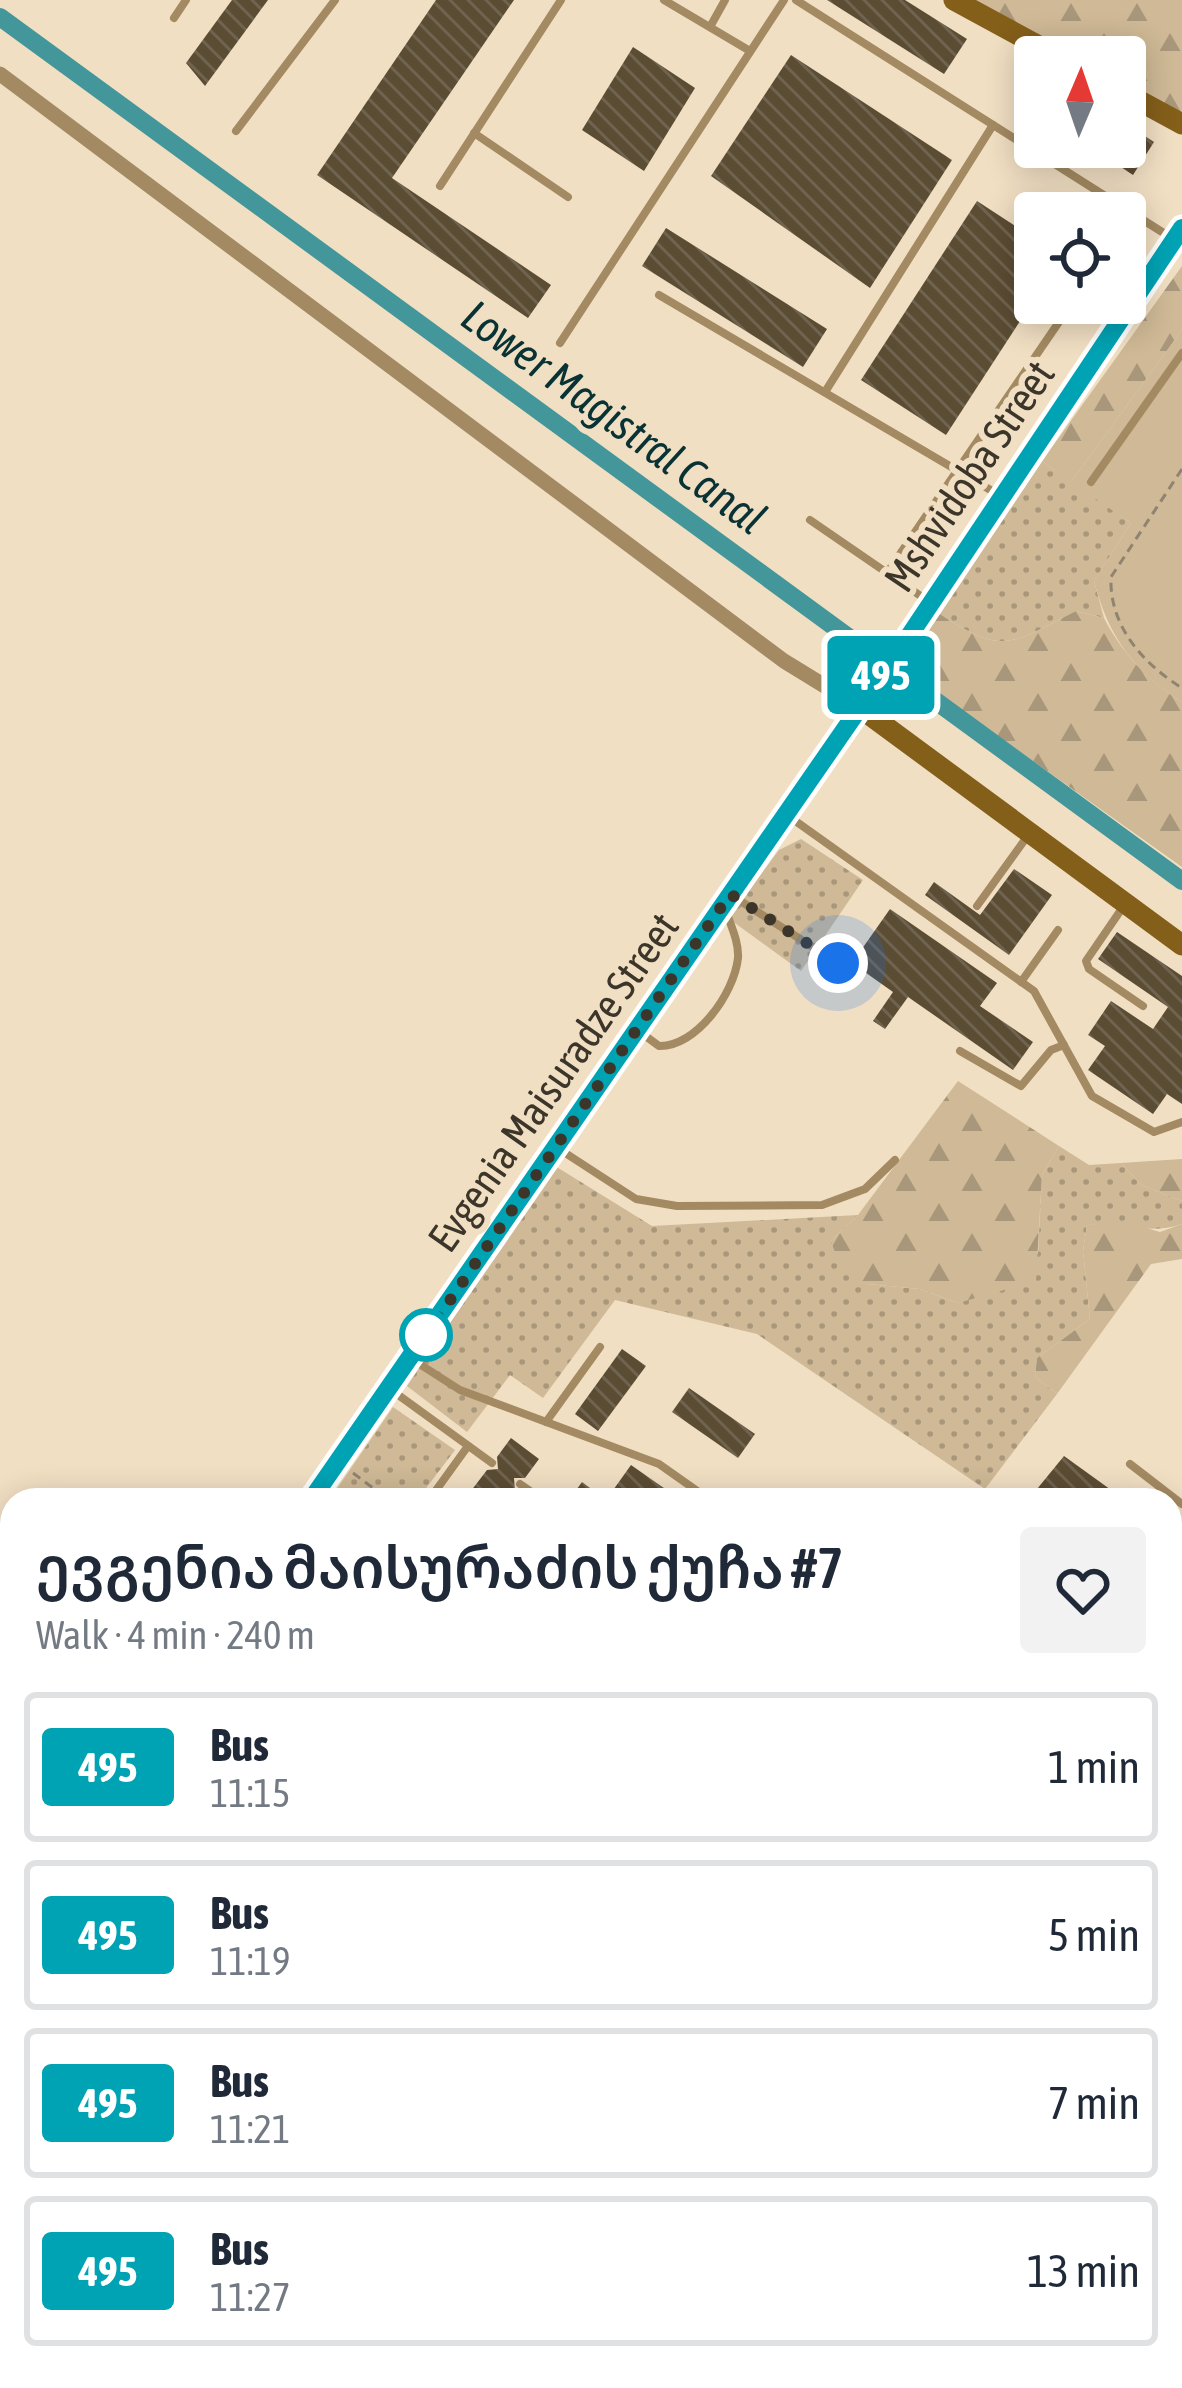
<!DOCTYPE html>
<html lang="en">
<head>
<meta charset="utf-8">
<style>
  body { margin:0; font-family:"Asap Condensed","Noto Sans Georgian",sans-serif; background:#f2f2f3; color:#1f2937; height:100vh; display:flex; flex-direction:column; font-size:45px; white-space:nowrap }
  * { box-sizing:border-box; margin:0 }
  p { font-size:39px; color:#747a83 }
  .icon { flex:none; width:66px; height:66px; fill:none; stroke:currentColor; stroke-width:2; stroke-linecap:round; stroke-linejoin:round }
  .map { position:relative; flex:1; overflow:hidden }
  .panel { position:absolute; left:0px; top:1488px; width:1182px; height:900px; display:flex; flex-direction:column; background:#fff; border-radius:36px 36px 0 0; box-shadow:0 6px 30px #0003 }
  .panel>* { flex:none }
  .badge { padding:0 24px; border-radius:9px; font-size:42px; line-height:78px }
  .needle { width:78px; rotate:2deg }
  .controls { position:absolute; left:1014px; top:36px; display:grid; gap:24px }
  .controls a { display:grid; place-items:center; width:132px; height:132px; border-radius:12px; background:#fff; box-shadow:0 6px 30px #0003; font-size:60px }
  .you { position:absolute; width:60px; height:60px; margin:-30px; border:9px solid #fff; border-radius:50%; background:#1a73e8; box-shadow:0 0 0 18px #1a73e833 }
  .map>.badge { position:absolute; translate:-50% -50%; box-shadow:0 0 0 6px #fff }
  .round { display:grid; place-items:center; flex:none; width:126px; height:126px; border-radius:12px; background:#f2f2f3 }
  .headline { display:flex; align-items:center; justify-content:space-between; height:204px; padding:0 36px }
  h1 { font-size:57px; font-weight:600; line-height:90px }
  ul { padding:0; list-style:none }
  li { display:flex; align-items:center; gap:36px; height:150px; margin:0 24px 18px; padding:0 12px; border:6px solid #e0e1e3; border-radius:12px }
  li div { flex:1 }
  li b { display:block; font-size:45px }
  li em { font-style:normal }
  li .badge { min-width:132px; font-weight:700; text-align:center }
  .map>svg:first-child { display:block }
  .grass { fill:url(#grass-dots) }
  .forest { fill:url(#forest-firs) }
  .cemetery { fill:url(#cemetery-stones) }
  .park { fill:#cfb996 }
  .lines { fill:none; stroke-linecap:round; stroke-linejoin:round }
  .canal { stroke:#43969a; stroke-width:18 }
  .building { fill:url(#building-back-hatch) }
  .path { stroke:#908471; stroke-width:3; stroke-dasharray:9 6; stroke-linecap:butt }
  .lane { stroke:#a48a62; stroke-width:8 }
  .street { stroke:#a48a62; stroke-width:15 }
  .secondary { stroke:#845f1a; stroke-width:21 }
  .line-casing { stroke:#fff; stroke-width:27 }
  .line { stroke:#00a3b4; stroke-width:18 }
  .walk { stroke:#3c352a; stroke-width:12; stroke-dasharray:0 21.6 }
  .stop-dot { fill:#fff; stroke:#00a3b4; stroke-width:6 }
  .labels { text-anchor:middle; stroke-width:12; stroke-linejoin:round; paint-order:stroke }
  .street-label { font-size:42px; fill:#3c352a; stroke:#f1dfc3 }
  .water-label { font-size:45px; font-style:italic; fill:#083234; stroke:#f1dfc3 }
</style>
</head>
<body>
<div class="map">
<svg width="1182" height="2388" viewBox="0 0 1182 2388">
  <defs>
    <pattern id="grass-dots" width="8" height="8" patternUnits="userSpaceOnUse" patternTransform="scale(3)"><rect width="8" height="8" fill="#cfb996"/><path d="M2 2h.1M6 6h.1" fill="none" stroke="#a9977b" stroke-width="1.8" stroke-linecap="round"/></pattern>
    <pattern id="forest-firs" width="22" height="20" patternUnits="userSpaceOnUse" patternTransform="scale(3)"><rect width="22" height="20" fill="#cfb996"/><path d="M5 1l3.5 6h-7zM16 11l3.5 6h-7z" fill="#a9977b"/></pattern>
    <pattern id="cemetery-stones" width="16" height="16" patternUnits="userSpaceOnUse" patternTransform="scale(3)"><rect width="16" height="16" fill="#cfb996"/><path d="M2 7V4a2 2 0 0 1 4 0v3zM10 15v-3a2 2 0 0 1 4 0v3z" fill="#a9977b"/></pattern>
    <pattern id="building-back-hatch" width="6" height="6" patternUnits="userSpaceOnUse" patternTransform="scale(3)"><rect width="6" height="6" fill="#5b4c34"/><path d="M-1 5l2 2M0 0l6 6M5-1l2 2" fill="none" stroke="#706450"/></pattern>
  </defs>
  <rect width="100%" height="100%" fill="#f1dfc3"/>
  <g class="grass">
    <path d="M 1042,461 L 1131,523 L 1094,581 L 1104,618 L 1076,611 C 1012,643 1004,657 940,614 Z"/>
    <polygon points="801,839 863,880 801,971 728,918 779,850"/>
    <path d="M 1059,1146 L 1089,1165 L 1121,1163 L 1141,1185 L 1182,1201 L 1182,1224 C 1152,1235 1120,1223 1087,1225 L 1083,1251 L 1090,1319 L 1037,1358 L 1035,1377 L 1057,1394 L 985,1489 L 757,1334 L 615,1300 L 543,1398 L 510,1375 L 467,1432 L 407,1386 L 555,1166 L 652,1226 L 858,1215 L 831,1241 L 867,1284 L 920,1289 L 958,1303 L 1038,1253 L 1042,1175 Z"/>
    <polygon points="393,1407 455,1450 417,1500 329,1500"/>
    <polygon points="0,2102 12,2110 12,2314 0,2297"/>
    <polygon points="540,2376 977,2376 981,2388 549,2388"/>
  </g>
  <g class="forest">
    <polygon points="975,0 1182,0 1182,113 1125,82 1125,57 1079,57"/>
    <polygon points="1182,266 1182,330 1071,482 1042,461"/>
    <path d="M 1076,611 L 1104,618 C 1123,654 1147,680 1182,702 L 1182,867 L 902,668 L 940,614 C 1004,657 1012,643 1076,611 Z"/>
    <polygon points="958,1081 1059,1146 1042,1175 1036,1281 958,1303 920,1289 867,1284 839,1264 831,1241 858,1215"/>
    <polygon points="1182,1159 1182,1201 1141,1185 1121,1163"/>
    <polygon points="1126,1222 1160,1232 1182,1224 1182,1259 1151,1264 1057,1394 1035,1377 1037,1358 1090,1319 1083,1251 1087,1225"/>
  </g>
  <polygon class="cemetery" points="0,2297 12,2314 12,2376 56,2376 65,2388 0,2388"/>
  <path class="park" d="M 1182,330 L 1182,702 C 1134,672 1108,636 1094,581 L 1131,523 L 1071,482 Z"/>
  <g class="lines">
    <polyline class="canal" points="0,17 1182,881"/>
  </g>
  <g class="building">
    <polygon points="232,0 268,0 205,86 186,63"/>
    <polygon points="436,0 514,0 392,178 551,285 528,318 317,175"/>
    <polygon points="827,0 905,0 967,39 944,74"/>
    <polygon points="633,47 695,88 644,171 582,130"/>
    <polygon points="791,55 952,160 870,288 711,176"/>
    <polygon points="1125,123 1154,142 1133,175 1090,147 1125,147"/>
    <polygon points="977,201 1035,239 1035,298 946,435 861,380"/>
    <polygon points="666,228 827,329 803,367 642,266"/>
    <polygon points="1014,869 1052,895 1009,955 925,895 934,882 980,915"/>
    <polygon points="890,909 997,983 980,1006 1033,1042 1013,1070 908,997 885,1029 873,1021 893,992 852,963"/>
    <polygon points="1117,932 1182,976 1182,1104 1167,1094 1153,1114 1088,1070 1105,1046 1088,1035 1111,1001 1153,1029 1168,1007 1098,959"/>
    <polygon points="622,1349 646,1366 598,1431 575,1414"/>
    <polygon points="689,1388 755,1434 738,1458 672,1412"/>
    <polygon points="511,1438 539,1459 525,1478 514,1478 515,1491 508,1500 464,1500 487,1470 498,1469 497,1457"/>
    <polygon points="1064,1456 1125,1500 1028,1500"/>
    <polygon points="631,1465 681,1500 569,1500 582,1482 606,1500"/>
  </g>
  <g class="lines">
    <g class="path">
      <path d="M 1182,469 L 1111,577 C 1109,625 1142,663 1182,688"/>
      <polyline points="353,1473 389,1500"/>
      <polyline points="311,2376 326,2388"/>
    </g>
    <g class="lane">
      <polyline points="664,0 750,51"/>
      <polyline points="796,0 1170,237"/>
      <polyline points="174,18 186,0"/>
      <polyline points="710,27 725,0"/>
      <polyline points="236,131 335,0"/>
      <polyline points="474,133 568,197"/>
      <polyline points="440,186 561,0"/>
      <polyline points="1125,227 1134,214"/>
      <polyline points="659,295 999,495"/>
      <polyline points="560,343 784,0"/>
      <polyline points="825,392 993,125"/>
      <polyline points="1091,482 1182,353"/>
      <polyline points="810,520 928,601"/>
      <polyline points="887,573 1072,303"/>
      <polyline points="787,815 1034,991 1092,1096 1154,1132 1182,1122"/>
      <polyline points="731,895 838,963"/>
      <polyline points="1125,904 1086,961 1089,969 1143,1006"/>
      <polyline points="977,906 1029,834"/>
      <polyline points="1021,982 1058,930"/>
      <path d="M 640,1032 L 659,1046 C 696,1047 734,994 738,958 C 739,942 731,926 726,911"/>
      <polyline points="960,1051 1021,1086 1051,1050 1064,1045"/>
      <polyline points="556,1147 636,1199 677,1206 822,1205 865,1189 895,1160"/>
      <polyline points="410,1358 460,1390 659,1464 710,1500"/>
      <polyline points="390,1389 492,1463"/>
      <polyline points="546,1422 600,1347"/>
      <polyline points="1130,1464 1182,1504"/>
      <polyline points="520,1484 543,1500"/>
      <polyline points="429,1500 468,1446"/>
      <polyline points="1170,1796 1182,1780"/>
      <polyline points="1170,1909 1182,1915"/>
      <polyline points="1174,2236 1182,2274"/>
      <polyline points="1170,2346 1182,2344"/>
      <polyline points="129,2376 133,2388"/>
      <polyline points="343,2376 357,2388"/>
      <polyline points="519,2376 538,2388"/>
      <polyline points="1071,2376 1074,2388"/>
      <polyline points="495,2388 516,2376"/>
    </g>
    <g class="street">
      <polyline points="0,74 784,661 859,707"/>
      <polyline points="0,2312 12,2328"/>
      <polyline points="46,2376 55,2388"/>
    </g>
    <g class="secondary">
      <polyline points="954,0 1059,57"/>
      <polyline points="1125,93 1182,124"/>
      <polyline points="859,707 1182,945"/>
      <polyline points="310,1500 899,651 1182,228"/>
      <polyline points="0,1944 12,1930"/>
    </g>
  </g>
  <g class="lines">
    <defs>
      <polyline id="line" points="311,1500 899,651 1182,228"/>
    </defs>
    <use href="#line" class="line-casing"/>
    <use href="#line" class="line"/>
    <polyline class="walk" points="426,1335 730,894 838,963"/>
  </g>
  <circle class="stop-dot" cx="426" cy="1335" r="24"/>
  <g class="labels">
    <g class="street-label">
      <text transform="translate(969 476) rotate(-56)" y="15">Mshvidoba Street</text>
      <text transform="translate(553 1082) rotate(-55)" y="15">Evgenia Maisuradze Street</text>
    </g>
    <g class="water-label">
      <text transform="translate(614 417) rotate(36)" y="16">Lower Magistral Canal</text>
    </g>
  </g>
</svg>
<div class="controls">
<a><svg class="needle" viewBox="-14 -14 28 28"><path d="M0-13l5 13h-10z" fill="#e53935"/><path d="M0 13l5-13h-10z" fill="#747a83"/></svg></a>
<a><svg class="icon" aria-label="locate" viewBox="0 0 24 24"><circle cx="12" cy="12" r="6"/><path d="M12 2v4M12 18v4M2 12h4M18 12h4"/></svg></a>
</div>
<div class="you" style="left:838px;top:963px"></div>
<b class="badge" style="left:881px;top:675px;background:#00a3b4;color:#fff">495</b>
<section class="panel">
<div class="headline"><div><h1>ევგენია მაისურაძის ქუჩა #7</h1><p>Walk · 4 min · 240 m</p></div><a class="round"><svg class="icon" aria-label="heart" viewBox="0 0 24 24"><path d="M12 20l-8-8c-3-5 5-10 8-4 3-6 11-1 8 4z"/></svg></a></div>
<ul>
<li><span class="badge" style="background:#00a3b4;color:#fff">495</span><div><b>Bus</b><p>11:15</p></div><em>1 min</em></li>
<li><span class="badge" style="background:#00a3b4;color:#fff">495</span><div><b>Bus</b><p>11:19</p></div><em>5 min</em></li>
<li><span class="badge" style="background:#00a3b4;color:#fff">495</span><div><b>Bus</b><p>11:21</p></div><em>7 min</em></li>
<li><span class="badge" style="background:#00a3b4;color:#fff">495</span><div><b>Bus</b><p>11:27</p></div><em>13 min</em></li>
</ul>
</section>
</div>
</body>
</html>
